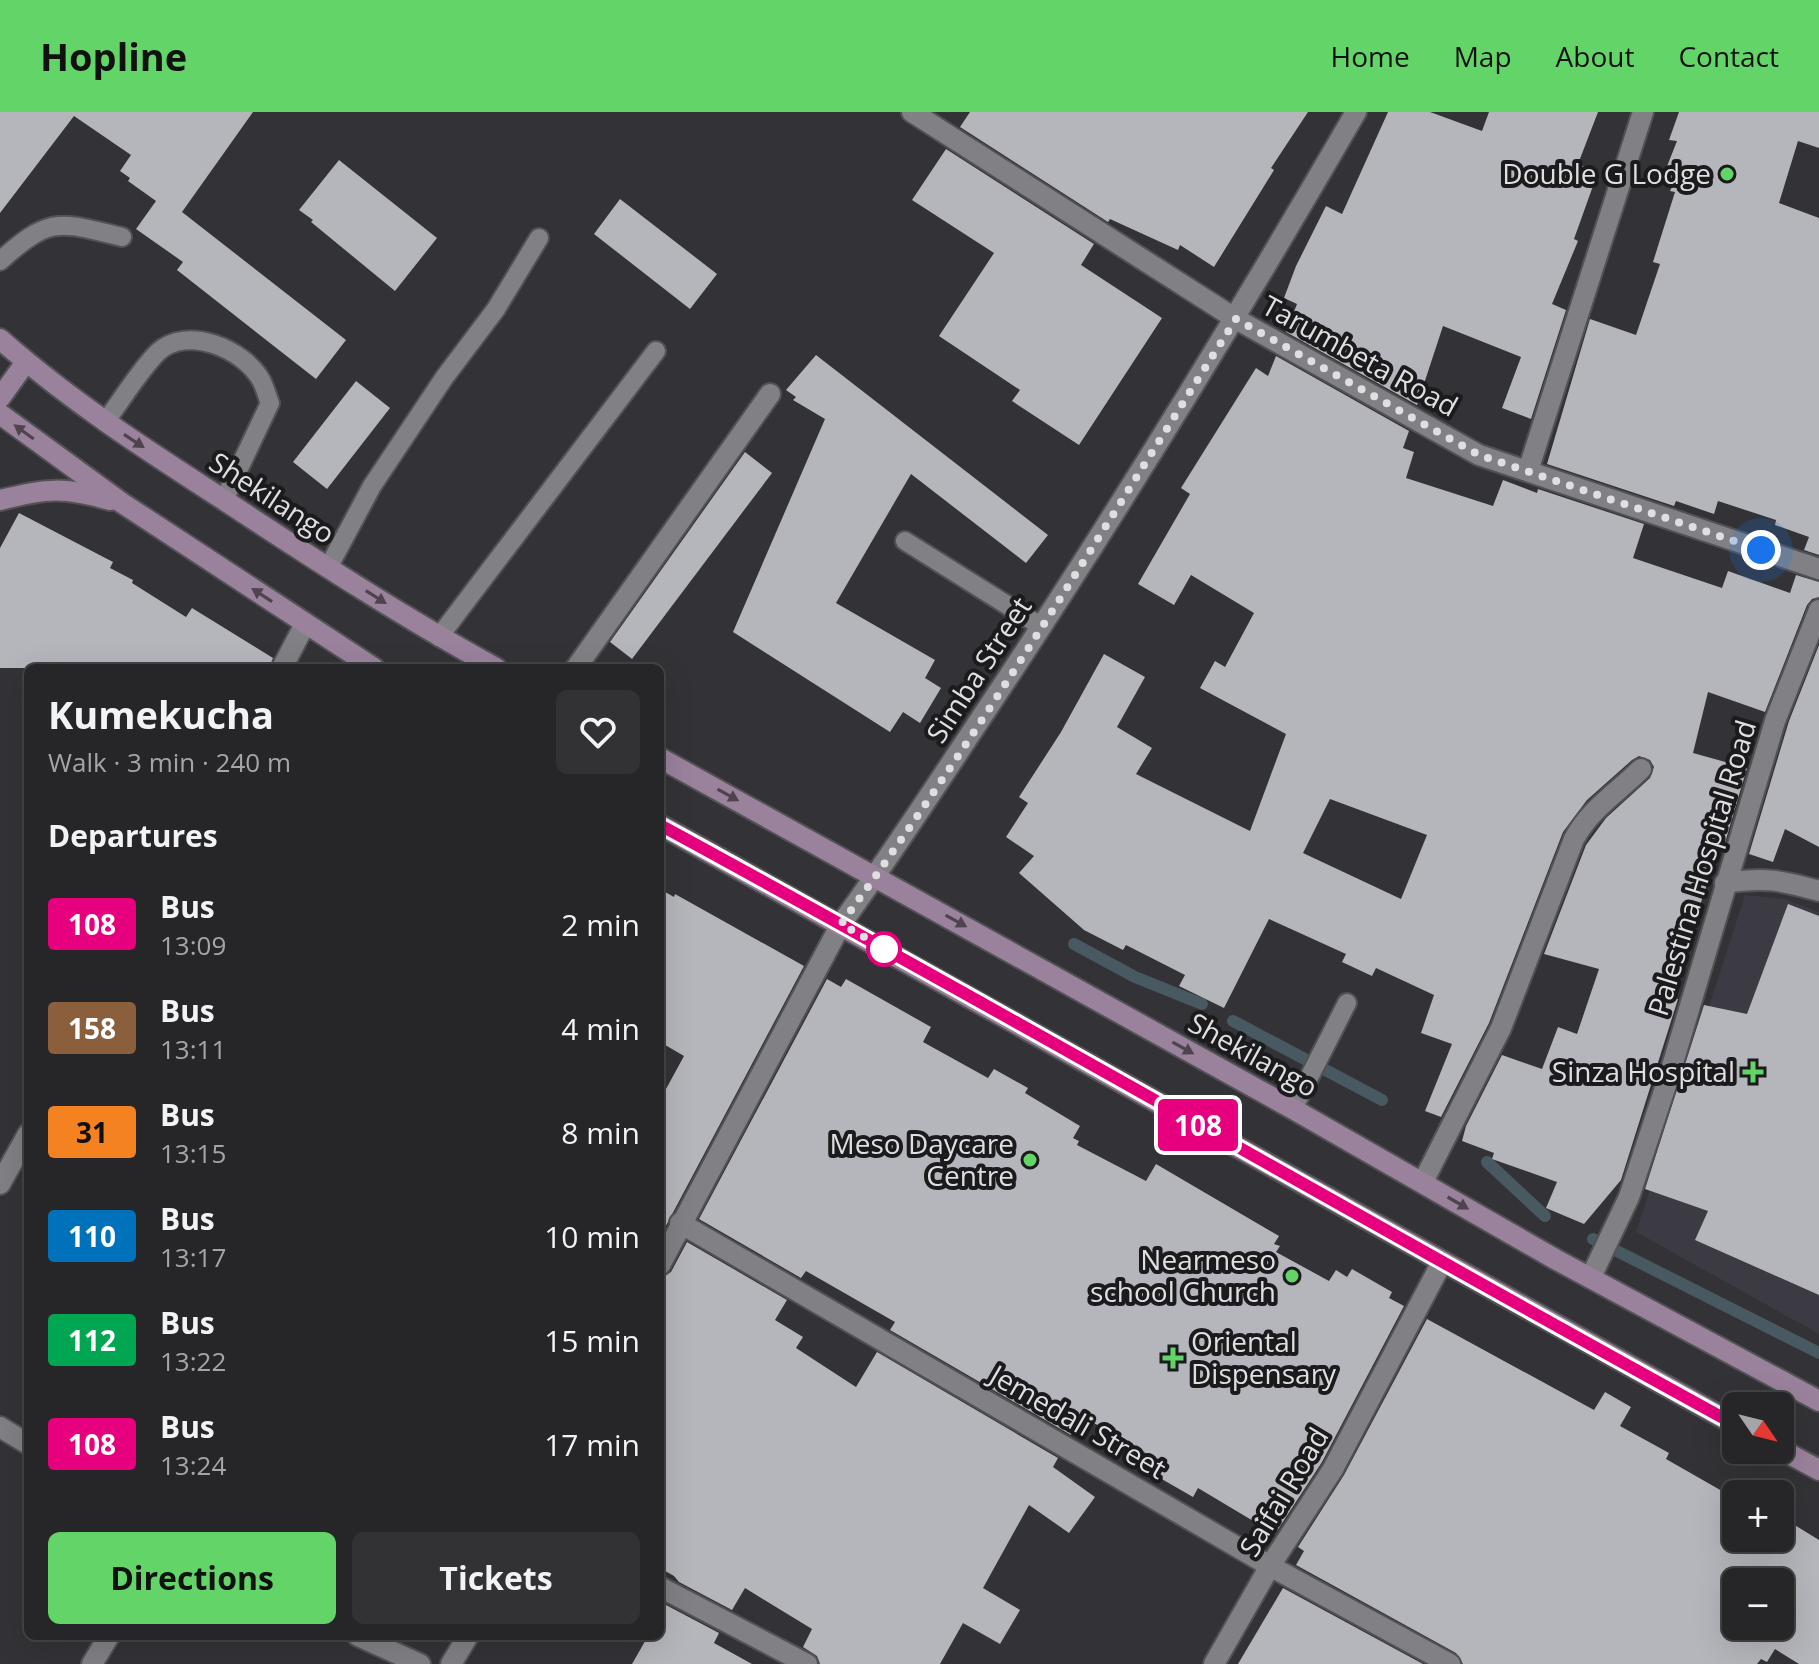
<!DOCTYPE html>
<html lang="en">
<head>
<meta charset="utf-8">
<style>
  body { margin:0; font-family:"Open Sans",sans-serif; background:#323234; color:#f1f3f6; height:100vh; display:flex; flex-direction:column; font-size:30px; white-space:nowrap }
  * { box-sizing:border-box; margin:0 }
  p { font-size:26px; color:#a4a5a8 }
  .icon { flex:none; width:44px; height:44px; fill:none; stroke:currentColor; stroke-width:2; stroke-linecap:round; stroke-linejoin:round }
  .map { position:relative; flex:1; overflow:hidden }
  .drawer { position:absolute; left:24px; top:552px; width:640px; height:976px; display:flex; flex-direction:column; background:#262628; border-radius:12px; box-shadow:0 8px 32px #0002,0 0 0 2px #424345 }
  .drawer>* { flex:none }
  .badge { padding:0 16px; border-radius:6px; font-size:28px; line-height:52px }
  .needle { width:52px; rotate:125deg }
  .buttons { position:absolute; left:1722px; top:1280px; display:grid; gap:16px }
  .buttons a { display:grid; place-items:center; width:72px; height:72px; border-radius:12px; background:#262628; box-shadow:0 8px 32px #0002,0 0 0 2px #424345; font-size:40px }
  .you { position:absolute; width:40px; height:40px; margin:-20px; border:6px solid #fff; border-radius:50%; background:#1a73e8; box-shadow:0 0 0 12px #1a73e833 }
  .map>.badge { position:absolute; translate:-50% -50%; box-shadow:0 0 0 4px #fff }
  h2 { padding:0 24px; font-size:30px; line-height:72px }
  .round { display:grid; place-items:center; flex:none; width:84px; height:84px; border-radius:12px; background:#323234 }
  .head { display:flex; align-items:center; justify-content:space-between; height:136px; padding:0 24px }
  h1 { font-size:38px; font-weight:700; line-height:60px }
  .action { display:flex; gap:16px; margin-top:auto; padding:16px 24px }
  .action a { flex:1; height:92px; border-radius:12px; background:#63d468; color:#111; font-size:32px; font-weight:700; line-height:92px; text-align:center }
  .action a+a { background:#323234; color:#f1f3f6 }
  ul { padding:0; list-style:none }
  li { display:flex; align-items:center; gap:24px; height:104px; padding:0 24px }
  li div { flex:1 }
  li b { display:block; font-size:30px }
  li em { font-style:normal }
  li .badge { min-width:88px; font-weight:700; text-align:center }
  header { display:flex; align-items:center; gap:48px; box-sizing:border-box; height:112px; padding:0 40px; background:#63d468; color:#111 }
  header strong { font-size:38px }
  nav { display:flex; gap:44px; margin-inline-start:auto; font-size:28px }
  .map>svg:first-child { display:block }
  .built { fill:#3c3a43 }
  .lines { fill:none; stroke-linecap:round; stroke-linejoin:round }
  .stream { stroke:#485962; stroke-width:12 }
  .building { fill:#b4b6bb; fill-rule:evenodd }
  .lane-casing { stroke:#525155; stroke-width:22 }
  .street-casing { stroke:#525155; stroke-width:24 }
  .secondary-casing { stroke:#525155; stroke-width:24 }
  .lane { stroke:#818085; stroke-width:18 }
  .street { stroke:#818085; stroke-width:20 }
  .secondary { stroke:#9a819c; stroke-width:20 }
  .oneway { fill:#4e434f }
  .line-casing { stroke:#fff; stroke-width:18 }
  .line { stroke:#e6007e; stroke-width:12 }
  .walk { stroke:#dfdfe1; stroke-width:8; stroke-dasharray:0 14.4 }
  .poi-dot { fill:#63d468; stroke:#1b1a1c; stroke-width:3 }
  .stop-dot { fill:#fff; stroke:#e6007e; stroke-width:4 }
  .labels { text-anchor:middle; stroke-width:8; stroke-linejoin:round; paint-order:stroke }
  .poi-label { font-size:28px; fill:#dfdfe1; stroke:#1b1a1c; text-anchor:end }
  .street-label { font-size:28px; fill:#dfdfe1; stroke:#1b1a1c }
</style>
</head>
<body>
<header>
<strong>Hopline</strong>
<nav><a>Home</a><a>Map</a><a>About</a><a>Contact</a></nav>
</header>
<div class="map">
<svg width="1819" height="1552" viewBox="0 0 1819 1552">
  <rect width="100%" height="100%" fill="#333236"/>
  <polygon class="built" points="1745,783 1784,787 1819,800 1819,1222 1636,1120"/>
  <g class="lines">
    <g class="stream">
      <polyline points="1074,832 1135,865 1202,892"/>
      <polyline points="1233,909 1382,988"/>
      <polyline points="1487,1050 1545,1104"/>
      <polyline points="1593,1127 1819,1241"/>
    </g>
  </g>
  <g class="building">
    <polygon points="0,0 253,0 182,100 346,228 316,267 177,158 183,150 136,117 156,89 128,69 130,66 120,59 131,43 74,4 0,101"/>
    <polygon points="970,0 1308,0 1271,56 1274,58 1214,155 1180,133 1178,138 1110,107 1108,110 960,15"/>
    <polygon points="1388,0 1430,0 1482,19 1489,0 1598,0 1578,52 1598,60 1574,127 1578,129 1552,192 1566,198 1531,307 1502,296 1521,245 1443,214 1417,293 1286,220 1297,192 1284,186 1296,154 1326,94 1342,102"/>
    <polygon points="1679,0 1819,0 1819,36 1798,29 1779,91 1819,106 1819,443 1804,438 1809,425 1775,413 1776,408 1718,389 1714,402 1676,389 1674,394 1547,352 1590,207 1636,223 1660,152 1653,150 1675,80 1670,79 1674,71 1662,67 1677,29 1669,28"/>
    <polygon points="946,37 1094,132 1081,153 1162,206 1079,333 1012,289 1020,278 939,224 994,141 912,88"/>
    <polygon points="339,48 437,126 395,179 311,110 313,108 299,98"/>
    <polygon points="620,87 717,162 690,197 594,122"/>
    <polygon points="816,243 1048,423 1026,451 911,362 836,491 935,548 925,566 941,576 920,611 903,600 890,620 733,520 825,307 793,288 796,285 786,278"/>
    <path d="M 1276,244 L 1409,319 L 1403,336 L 1414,340 L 1406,366 L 1493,394 L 1503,368 L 1537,381 L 1538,377 L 1644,412 L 1633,446 L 1722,476 L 1728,459 L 1790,481 L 1796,463 L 1819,470 L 1819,485 L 1812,487 L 1807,493 L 1765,600 L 1708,580 L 1693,641 L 1747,656 L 1724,734 L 1720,732 L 1694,812 L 1690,811 L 1667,885 L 1678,887 L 1621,1068 L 1584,1112 L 1546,1096 L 1557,1070 L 1492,1047 L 1494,1041 L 1462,1029 L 1466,1014 L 1502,943 L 1542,957 L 1558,915 L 1577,922 L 1599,857 L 1544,842 L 1586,733 L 1606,706 L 1650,666 L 1654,655 L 1650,648 L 1639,644 L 1632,648 L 1587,688 L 1563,720 L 1489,911 L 1441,1005 L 1425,999 L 1452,932 L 1421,921 L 1434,883 L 1376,856 L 1372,864 L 1342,850 L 1346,842 L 1269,807 L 1224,896 L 1179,874 L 1185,863 L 1126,833 L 1123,838 L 1084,818 L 1019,761 L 1034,744 L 1006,725 L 1028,691 L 1019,685 L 1061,620 L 1104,542 L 1145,565 L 1117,615 L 1152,636 L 1136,662 L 1250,719 L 1286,622 L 1200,576 L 1215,549 L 1225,555 L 1254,501 L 1191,463 L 1174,493 L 1138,472 L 1190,382 L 1181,376 L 1256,256 L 1268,264 ZM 1330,687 L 1427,723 L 1401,787 L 1303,741 Z"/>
    <polygon points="356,269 390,296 327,377 293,350"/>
    <polygon points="745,340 772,361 632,547 610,530"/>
    <polygon points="19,401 113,450 110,456 133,468 132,471 186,505 192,496 273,546 269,556 0,556 0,436"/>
    <polygon points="1819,533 1819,735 1785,717 1773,750 1749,742 1789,609"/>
    <polygon points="660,777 674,785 675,782 804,854 660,1125 660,988 684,944 660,930"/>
    <polygon points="1788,792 1819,804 1819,1183 1695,1128 1708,1099 1645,1077 1704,893 1747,902"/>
    <polygon points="827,867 841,875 846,867 931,915 923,930 988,966 994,957 1028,976 1025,981 1080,1014 1073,1026 1079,1029 1077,1033 1146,1069 1156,1052 1279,1124 1274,1132 1280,1134 1276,1140 1329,1169 1336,1158 1347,1165 1352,1157 1392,1180 1389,1186 1404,1194 1322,1350 1275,1422 1198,1376 1193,1385 1146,1358 1154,1346 1082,1304 1071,1323 890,1218 895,1210 806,1159 801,1166 699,1107"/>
    <polygon points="687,1130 787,1188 775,1208 803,1225 796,1236 856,1275 877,1240 1058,1346 1053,1355 1095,1385 1069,1421 1029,1393 983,1476 1020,1498 1000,1532 963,1511 940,1552 820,1552 817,1544 803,1535 812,1517 745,1476 732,1498 679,1470 674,1464 660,1456 660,1166 671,1160"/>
    <path d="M 1427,1207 L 1594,1298 L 1605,1280 L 1631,1295 L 1620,1314 L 1669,1341 L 1666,1347 L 1736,1387 L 1736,1426 L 1780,1426 L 1780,1404 L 1819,1428 L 1819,1552 L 1799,1552 L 1775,1537 L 1767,1550 L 1761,1547 L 1757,1552 L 1463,1552 L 1456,1541 L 1296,1453 L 1304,1439 L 1298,1435 L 1344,1363 ZM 1736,1470 L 1780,1470 L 1780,1514 L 1736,1514 Z"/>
    <polygon points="1283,1476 1423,1552 1238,1552"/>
    <polygon points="666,1493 719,1521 714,1531 752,1552 632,1552 648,1524 660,1524 660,1503"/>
  </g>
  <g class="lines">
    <defs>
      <g id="lane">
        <path d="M 0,149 C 51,103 59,110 122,125"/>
        <path d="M 105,310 C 122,288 138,260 158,240 C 187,213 244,237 261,268 C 265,275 267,284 270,291 L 224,388"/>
        <polyline points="905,429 1042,515"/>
        <polyline points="328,456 372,374 444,266 496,197 539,126"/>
        <polyline points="439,525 656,239"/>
        <polyline points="1293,997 1347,891"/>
      </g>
      <g id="street">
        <polyline points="912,0 1236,207 1479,343 1819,457"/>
        <polyline points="1528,359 1643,0"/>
        <polyline points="282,556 305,512"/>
        <polyline points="576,556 770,282"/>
        <path d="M 1725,771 C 1765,765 1781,768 1819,779"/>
        <path d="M 1423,1070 L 1501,916 L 1574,727 C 1591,696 1618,680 1641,657"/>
        <polyline points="0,1072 28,1022"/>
        <polyline points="680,1111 1270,1454 1450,1552"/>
        <path d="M 660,1153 L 841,812 C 892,742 939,669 987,597 C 1117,402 1239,202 1356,0"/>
        <polyline points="1591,1165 1629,1085 1670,961 1775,609 1819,498"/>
        <polyline points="0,1315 28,1332"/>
        <polyline points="660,1475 807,1552"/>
        <polyline points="358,1524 420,1552"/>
        <polyline points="92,1552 109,1524"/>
        <polyline points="451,1552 468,1524"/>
        <polyline points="1214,1552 1270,1454 1333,1357 1442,1150"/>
      </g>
      <g id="secondary">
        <path d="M 0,227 C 70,289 148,339 227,390 C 315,448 403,505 496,556"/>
        <polyline points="0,286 26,250"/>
        <polyline points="0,302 122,391 374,556"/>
        <path d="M 0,388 C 48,376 63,375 110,388"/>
        <polyline points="660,646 1293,997 1555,1147 1819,1289"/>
        <path d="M 660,713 C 1020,910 1376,1115 1736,1313"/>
        <polyline points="1780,1337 1819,1358"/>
      </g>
    </defs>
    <use href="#lane" class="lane-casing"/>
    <use href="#street" class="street-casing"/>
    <use href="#secondary" class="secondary-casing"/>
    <use href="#lane" class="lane"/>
    <use href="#street" class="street"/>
    <use href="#secondary" class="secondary"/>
  </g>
  <defs><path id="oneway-solid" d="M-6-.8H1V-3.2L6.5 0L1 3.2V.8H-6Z" transform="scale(2)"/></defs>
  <g class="oneway">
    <use href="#oneway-solid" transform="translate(24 320) rotate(-144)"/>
    <use href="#oneway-solid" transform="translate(134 329) rotate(33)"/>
    <use href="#oneway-solid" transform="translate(262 483) rotate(-147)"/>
    <use href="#oneway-solid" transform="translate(376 485) rotate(32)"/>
    <use href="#oneway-solid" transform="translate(728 683) rotate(29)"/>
    <use href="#oneway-solid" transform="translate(956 809) rotate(29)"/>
    <use href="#oneway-solid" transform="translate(1183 936) rotate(29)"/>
    <use href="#oneway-solid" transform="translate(1458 1091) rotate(30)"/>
  </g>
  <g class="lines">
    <defs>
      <path id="line" d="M 660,713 C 1021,909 1376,1116 1736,1313"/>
    </defs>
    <use href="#line" class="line-casing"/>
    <use href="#line" class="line"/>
    <path class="walk" d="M 884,837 L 893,841 L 841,812 C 983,618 1107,410 1236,207 L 1479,343 L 1761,438"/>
  </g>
  <g class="poi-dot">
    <circle cx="1727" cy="62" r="8"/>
    <path d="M1749 948h8v8h8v8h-8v8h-8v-8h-8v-8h8z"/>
    <circle cx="1030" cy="1048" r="8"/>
    <circle cx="1292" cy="1164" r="8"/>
    <path d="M1169 1234h8v8h8v8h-8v8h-8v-8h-8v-8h8z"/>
  </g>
  <circle class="stop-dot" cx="884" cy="837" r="16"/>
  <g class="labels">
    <g class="poi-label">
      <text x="1711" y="72">Double G Lodge</text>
      <text x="1735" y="970">Sinza Hospital</text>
      <text x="1014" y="1042">Meso Daycare<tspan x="1014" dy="32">Centre</tspan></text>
      <text x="1276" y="1158">Nearmeso<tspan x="1276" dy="32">school Church</tspan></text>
      <text x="1191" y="1240" text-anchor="start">Oriental<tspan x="1191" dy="32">Dispensary</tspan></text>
    </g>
    <g class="street-label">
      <text transform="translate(1360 244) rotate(29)" y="10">Tarumbeta Road</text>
      <text transform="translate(272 386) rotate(33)" y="10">Shekilango</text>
      <text transform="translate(979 558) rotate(-57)" y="10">Simba Street</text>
      <text transform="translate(1702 756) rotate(-73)" y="10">Palestina Hospital Road</text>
      <text transform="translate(1253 943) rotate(29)" y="10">Shekilango</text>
      <text transform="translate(1078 1310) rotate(30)" y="10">Jemedali Street</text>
      <text transform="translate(1284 1380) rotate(-59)" y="10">Saifai Road</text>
    </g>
  </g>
</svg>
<div class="buttons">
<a><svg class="needle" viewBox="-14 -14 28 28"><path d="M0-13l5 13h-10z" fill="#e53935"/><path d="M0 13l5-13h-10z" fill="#a4a5a8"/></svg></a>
<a>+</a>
<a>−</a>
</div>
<div class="you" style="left:1761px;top:438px"></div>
<b class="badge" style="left:1198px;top:1013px;background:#e6007e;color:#fff">108</b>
<section class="drawer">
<div class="head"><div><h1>Kumekucha</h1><p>Walk · 3 min · 240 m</p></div><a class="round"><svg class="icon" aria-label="heart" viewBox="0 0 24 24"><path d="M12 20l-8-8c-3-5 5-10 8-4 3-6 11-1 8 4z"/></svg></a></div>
<h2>Departures</h2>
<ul>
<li><span class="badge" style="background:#e6007e;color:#fff">108</span><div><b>Bus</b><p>13:09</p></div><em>2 min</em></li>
<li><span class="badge" style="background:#8b5e3c;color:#fff">158</span><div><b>Bus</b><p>13:11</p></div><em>4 min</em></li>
<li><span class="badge" style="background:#f58220;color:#111">31</span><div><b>Bus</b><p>13:15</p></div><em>8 min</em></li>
<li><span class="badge" style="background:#0072bc;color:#fff">110</span><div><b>Bus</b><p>13:17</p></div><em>10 min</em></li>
<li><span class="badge" style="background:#00a651;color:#fff">112</span><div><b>Bus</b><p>13:22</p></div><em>15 min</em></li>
<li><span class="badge" style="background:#e6007e;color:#fff">108</span><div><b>Bus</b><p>13:24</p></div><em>17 min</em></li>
</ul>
<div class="action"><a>Directions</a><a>Tickets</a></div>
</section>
</div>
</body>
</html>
